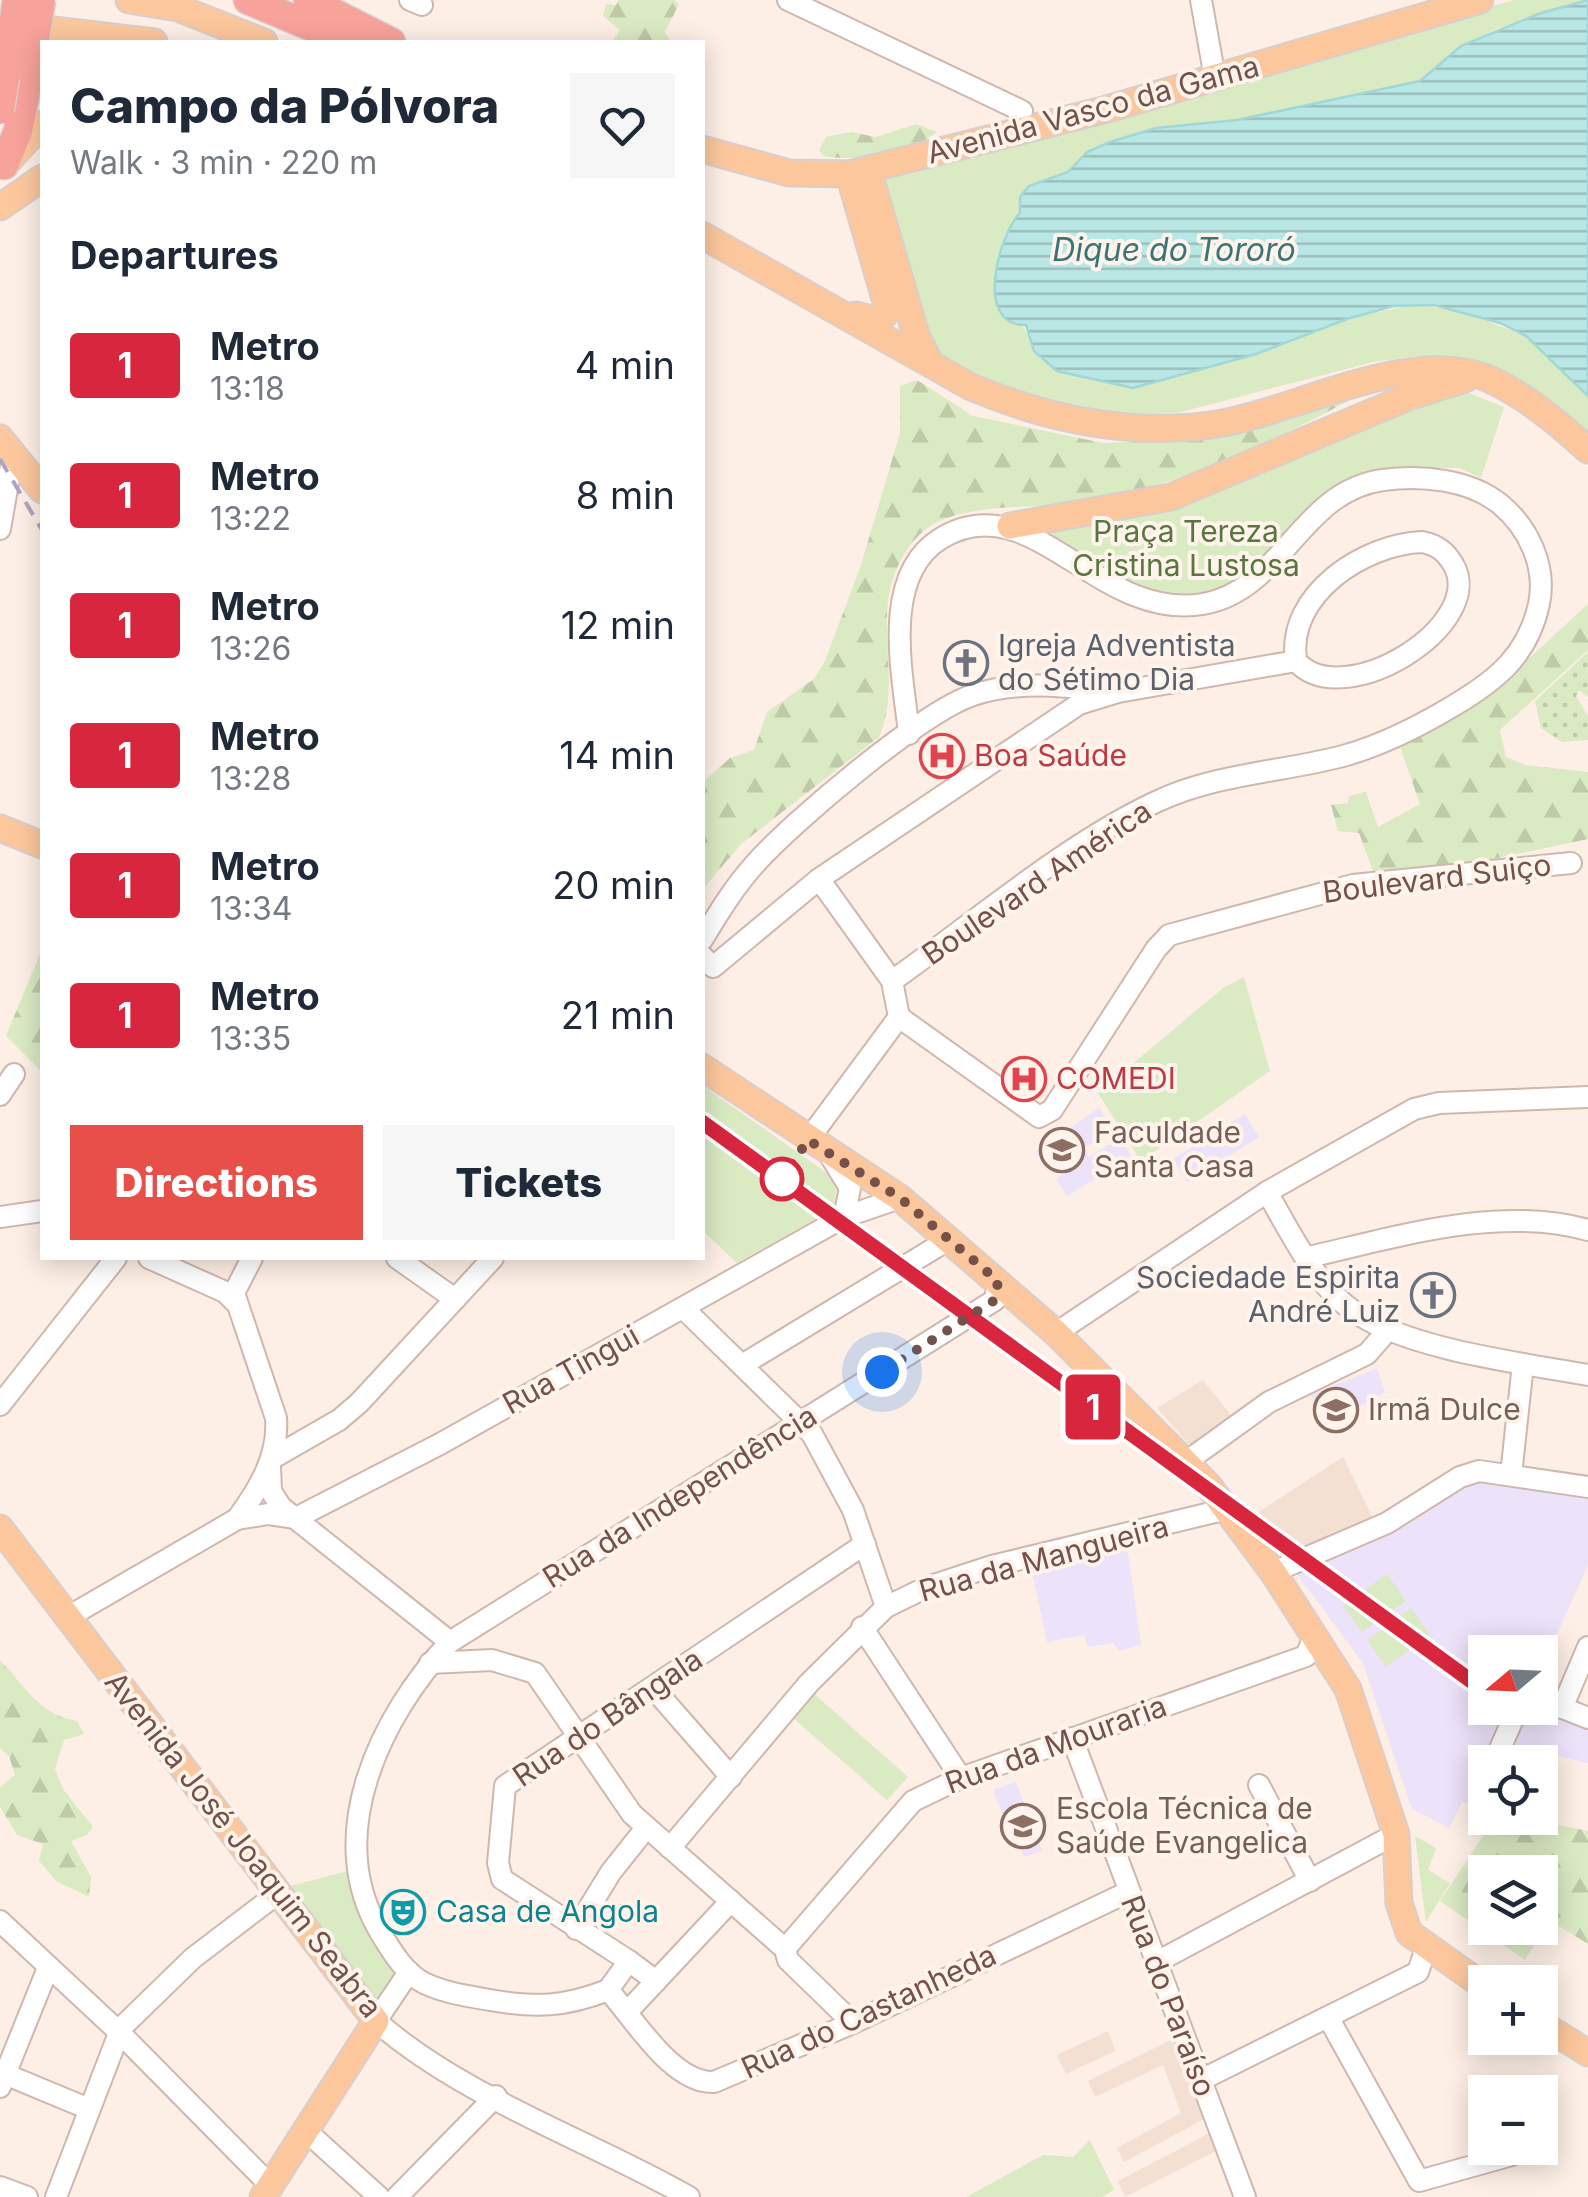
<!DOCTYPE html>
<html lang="en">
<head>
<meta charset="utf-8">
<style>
  body { margin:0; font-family:Inter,sans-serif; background:#f6f6f7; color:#1f2937; height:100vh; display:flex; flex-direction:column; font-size:38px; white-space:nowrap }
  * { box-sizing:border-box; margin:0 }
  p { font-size:32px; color:#747a83 }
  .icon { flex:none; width:55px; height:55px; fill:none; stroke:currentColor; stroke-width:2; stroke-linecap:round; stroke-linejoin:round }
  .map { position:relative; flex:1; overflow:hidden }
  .panel { position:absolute; left:40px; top:40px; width:665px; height:1220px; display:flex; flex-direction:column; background:#fff; border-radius:0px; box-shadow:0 5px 25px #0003 }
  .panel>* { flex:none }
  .badge { padding:0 20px; border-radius:8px; font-size:35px; line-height:65px }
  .needle { width:65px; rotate:251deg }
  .fabs { position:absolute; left:1468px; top:1635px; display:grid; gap:20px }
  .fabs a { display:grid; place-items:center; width:90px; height:90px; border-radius:0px; background:#fff; box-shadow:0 5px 25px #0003; font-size:50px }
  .you { position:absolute; width:50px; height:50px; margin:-25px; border:8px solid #fff; border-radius:50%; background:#1a73e8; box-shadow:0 0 0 15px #1a73e833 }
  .map>.badge { position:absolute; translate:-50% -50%; box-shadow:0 0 0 5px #fff }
  h2 { padding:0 30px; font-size:38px; line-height:90px }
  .round { display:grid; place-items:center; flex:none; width:105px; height:105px; border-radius:0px; background:#f6f6f7 }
  .headline { display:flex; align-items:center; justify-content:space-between; height:170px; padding:0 30px }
  h1 { font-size:48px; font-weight:800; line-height:75px }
  .primary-button { display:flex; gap:20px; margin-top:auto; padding:20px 30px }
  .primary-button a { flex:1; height:115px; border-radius:0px; background:#e84f49; color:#fff; font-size:40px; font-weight:800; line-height:115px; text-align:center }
  .primary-button a+a { background:#f6f6f7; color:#1f2937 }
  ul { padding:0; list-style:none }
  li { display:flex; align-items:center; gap:30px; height:130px; padding:0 30px }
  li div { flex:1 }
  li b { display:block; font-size:38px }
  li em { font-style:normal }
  li .badge { min-width:110px; font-weight:700; text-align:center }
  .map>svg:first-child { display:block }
  .residential { fill:#f4dfd3 }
  .education { fill:#ece2f9 }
  .grass { fill:url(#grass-dots) }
  .forest { fill:url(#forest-firs); fill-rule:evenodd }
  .green { fill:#daeac3 }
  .water { fill:url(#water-rules); stroke:#9fd8d7; stroke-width:2.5 }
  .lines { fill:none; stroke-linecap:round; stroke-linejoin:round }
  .minor-casing { stroke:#d0b7ae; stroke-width:24 }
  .major-casing { stroke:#d9cecc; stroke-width:29 }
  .highway-casing { stroke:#d9cecc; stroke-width:31 }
  .minor { stroke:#fff; stroke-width:20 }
  .major { stroke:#fcc79d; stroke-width:25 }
  .highway { stroke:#f7a29b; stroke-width:28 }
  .rail { stroke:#b0a3c7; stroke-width:4; stroke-dasharray:15 10; stroke-linecap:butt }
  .highway-bridge-casing { stroke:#d9cecc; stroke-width:31; stroke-linecap:butt }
  .highway-bridge { stroke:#f7a29b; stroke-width:28 }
  .line-casing { stroke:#fff; stroke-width:22 }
  .line { stroke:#d7263d; stroke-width:15 }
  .walk { stroke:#76514a; stroke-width:10; stroke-dasharray:0 18 }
  .stop-dot { fill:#fff; stroke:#d7263d; stroke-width:5 }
  .labels { text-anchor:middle; stroke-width:8; stroke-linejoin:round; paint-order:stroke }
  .street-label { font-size:30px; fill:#76514a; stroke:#fff4ec }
  .park-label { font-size:30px; fill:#59763f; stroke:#fff4ec }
  .worship-label { font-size:30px; fill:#5b616d; stroke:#fff4ec; text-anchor:start }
  .health-label { font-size:30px; fill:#be3a42; stroke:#fff4ec; text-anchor:start }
  .education-label { font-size:30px; fill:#785e54; stroke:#fff4ec; text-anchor:start }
  .culture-label { font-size:30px; fill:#0d838f; stroke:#fff4ec; text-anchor:start }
  .water-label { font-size:32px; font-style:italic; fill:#3a7474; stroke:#fff4ec }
</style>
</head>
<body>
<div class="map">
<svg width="1588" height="2197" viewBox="0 0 1588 2197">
  <defs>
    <pattern id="grass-dots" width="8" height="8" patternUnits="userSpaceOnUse" patternTransform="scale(2.5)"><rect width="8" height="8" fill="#daeac3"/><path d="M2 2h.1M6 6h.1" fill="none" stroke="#bfcaa9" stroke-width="1.8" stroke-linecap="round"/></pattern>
    <pattern id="forest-firs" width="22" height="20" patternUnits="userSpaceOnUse" patternTransform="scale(2.5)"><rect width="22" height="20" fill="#daeac3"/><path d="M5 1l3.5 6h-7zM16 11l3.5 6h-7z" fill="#bfcaa9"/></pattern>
    <pattern id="water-rules" width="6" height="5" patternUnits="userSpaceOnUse" patternTransform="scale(2.5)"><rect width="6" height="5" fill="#b9e7e5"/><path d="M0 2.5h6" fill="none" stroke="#9bbebc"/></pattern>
  </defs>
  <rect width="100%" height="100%" fill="#fdefe5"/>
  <g class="residential">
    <polygon points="1203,1380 1234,1419 1193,1449 1157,1408"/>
    <polygon points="1343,1457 1373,1518 1286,1559 1254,1515"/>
    <polygon points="1108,2031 1115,2051 1066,2074 1057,2055"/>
    <polygon points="1179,2036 1208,2117 1124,2162 1117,2148 1181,2113 1163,2065 1095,2097 1088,2081"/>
    <polygon points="1214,2131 1220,2149 1125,2197 1118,2181"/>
  </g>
  <g class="education">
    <polygon points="1099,1108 1114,1129 1084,1148 1089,1157 1119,1138 1131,1156 1067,1196 1056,1179 1081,1162 1077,1155 1050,1172 1036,1152"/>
    <polygon points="1245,1114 1259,1137 1187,1182 1173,1159"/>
    <polygon points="1377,1368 1385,1392 1326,1426 1311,1395"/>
    <polygon points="1482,1480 1588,1494 1588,1565 1545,1661 1540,1652 1485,1652 1485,1708 1510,1708 1470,1804 1462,1802 1449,1828 1412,1809 1363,1663 1294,1570"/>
    <polygon points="1126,1539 1141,1645 1119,1651 1113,1643 1088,1647 1084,1635 1047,1642 1031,1567"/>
    <polygon points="1527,1708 1588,1723 1588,1763 1514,1745"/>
    <polygon points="1016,1782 1042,1851 1024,1857 1009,1813 1003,1815 993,1790"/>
  </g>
  <polygon class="grass" points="1588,652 1588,697 1579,690 1576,696 1588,716 1588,740 1562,742 1541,728 1535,701"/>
  <g class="forest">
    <polygon points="618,0 674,0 679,4 665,32 671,42 612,42 620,30 603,16 606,4 616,5"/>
    <path d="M 916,124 L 937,132 C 908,155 860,162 823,156 L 819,150 L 826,137 L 851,132 L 876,137 Z"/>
    <path d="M 917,380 L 973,416 L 1103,443 L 1182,440 L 1348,401 C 1270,443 1183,484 1095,501 C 1045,510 983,501 937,522 C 919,531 906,548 898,566 C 872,621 903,682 879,737 L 741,844 L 703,889 L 703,782 L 730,758 L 754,750 L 767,712 L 814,679 L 825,661 L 861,565 L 900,433 L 900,386 Z"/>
    <polygon points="1588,604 1588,650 1500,730 1506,757 1525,765 1588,772 1588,839 1383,882 1381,872 1373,871 1359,833 1338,831 1331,805 1348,803 1349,796 1366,792 1378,827 1420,804 1398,741 1500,685"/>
    <polygon points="42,949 42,1072 6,1036"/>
    <path d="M 0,1660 C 25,1686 39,1715 77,1721 L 84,1734 L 64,1740 L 55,1769 L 63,1789 L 93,1827 L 87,1835 L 71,1841 L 91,1877 L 89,1897 L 56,1881 L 39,1861 L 43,1844 L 17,1835 L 0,1807 L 0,1787 L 15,1775 L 9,1756 L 0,1748 Z"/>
    <path d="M 1495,1818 L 1525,1818 L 1588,1831 L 1588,1944 L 1549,1920 L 1525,1960 L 1440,1901 ZM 1485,1872 L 1540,1872 L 1540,1928 L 1485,1928 Z"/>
  </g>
  <g class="green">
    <polygon points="1514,0 1587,0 1499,28 1462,46 1420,81 1237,120 1156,128 1087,152 1068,172 1024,191 1020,213 996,275 1039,357 1057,371 1134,388 1256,354 1347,319 1416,304 1466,313 1526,336 1588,396 1588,445 1450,358 1417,356 1373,362 1177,413 1113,416 1045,409 914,347 874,175"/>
    <polygon points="1461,390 1504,407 1481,478 1460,468 1385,468 1352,478 1312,504 1250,571 1221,588 1187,598 1144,598 1049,540 1054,528"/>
    <polygon points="1244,977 1270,1071 1141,1161 1098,1093 1223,988"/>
    <polygon points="702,1085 838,1181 833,1209 737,1263 703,1231"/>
    <polygon points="1387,1574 1406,1601 1362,1632 1343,1606"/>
    <polygon points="1411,1608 1430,1635 1386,1667 1367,1640"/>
    <polygon points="812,1692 908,1777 887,1800 791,1716"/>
    <polygon points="1415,1836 1436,1848 1428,1870 1450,1883 1426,1922"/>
    <polygon points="352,1870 400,1975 374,2005 283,1888"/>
    <polygon points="1090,2140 1114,2190 1102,2197 966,2197 1043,2155 1073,2157"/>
  </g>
  <path class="water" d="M 1588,0 L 1588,396 L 1526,336 L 1500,323 L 1434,305 L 1394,306 L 1347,319 L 1256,354 L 1133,388 L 1057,371 L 1034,351 L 1026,325 C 973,326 999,235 1020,213 L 1020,197 L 1029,186 L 1068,172 L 1087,152 L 1110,142 L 1156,128 L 1237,120 L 1420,81 L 1461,46 L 1538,14 Z"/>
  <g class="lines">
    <defs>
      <g id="minor">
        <polyline points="410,0 422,5"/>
        <polyline points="788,0 1022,111"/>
        <polyline points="1201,0 1215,78"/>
        <polyline points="0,529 13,454"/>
        <path d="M 1422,542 C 1437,545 1445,551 1453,564 C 1489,624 1343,715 1296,661 C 1286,594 1365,544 1422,542 Z"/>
        <path d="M 702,940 C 718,914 734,887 755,864 C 792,822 922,712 973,695 C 1019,680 1064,686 1110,691"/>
        <polyline points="702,956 713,967 819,879 1079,704 1118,692 1296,661"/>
        <path d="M 892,981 C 974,923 1067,843 1158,801 C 1215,774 1282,772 1343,756 C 1383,745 1418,727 1453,706 C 1497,680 1528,655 1539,604 C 1547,566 1528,527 1500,504 C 1469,479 1421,475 1383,480 C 1300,491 1283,590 1203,604 C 1097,622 1031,482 940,539 C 880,577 903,675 909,734"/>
        <polyline points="899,1017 1039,1117 1052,1110 1156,949 1169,935 1353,885 1571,863"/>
        <polyline points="0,1095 14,1074"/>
        <polyline points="808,1140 899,1017 892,981 819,879"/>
        <polyline points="831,1157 850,1188 844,1217"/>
        <path d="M 1267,1192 C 1289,1230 1315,1284 1352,1310 C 1405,1349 1521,1363 1588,1375"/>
        <polyline points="0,1217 42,1211"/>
        <path d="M 1309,1257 C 1397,1237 1498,1205 1588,1230"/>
        <polyline points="149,1258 225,1292 236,1303"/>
        <polyline points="397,1258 455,1299"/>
        <polyline points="683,1308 812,1434 853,1510 886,1607"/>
        <polyline points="1056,1333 1267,1192 1414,1109 1439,1103 1588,1097"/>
        <polyline points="742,1365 948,1240"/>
        <polyline points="0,1405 116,1258"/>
        <polyline points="271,1459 339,1420 359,1403 493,1258"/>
        <polyline points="1183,1464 1269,1402 1367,1354 1387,1331"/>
        <polyline points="270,1466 271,1491 281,1507 450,1642"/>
        <polyline points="1511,1475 1523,1364"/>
        <path d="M 237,1519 C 259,1489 279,1456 276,1418 L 234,1293 L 252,1258"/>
        <polyline points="1273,1572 1387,1523 1460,1477 1479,1471 1588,1487"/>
        <polyline points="68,1617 237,1519 268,1514 296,1518 440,1444 844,1217 900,1198"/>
        <polyline points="862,1627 961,1778"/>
        <polyline points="430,1663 492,1660 535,1673 632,1814 785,1949 788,1960 853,2023"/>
        <polyline points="654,1689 731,1777"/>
        <polyline points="1540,1699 1588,1718"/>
        <polyline points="1562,1708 1588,1647"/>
        <polyline points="1072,1738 1245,2197"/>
        <polyline points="1494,1762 1518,1708"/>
        <polyline points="1259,1785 1310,1881"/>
        <polyline points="1484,1787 1485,1784"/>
        <polyline points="670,1848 809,1683 886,1607 925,1588 992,1566 1227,1509"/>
        <polyline points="0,1921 119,2032 270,2185"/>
        <polyline points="576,1929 611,1872 646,1828"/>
        <polyline points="785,1949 913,1801 961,1778 1306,1656 1315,1634"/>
        <polyline points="629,1961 502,1879 498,1863 505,1786 865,1544"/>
        <polyline points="1155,1963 1396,1834"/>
        <path d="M 409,1972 L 376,2021 C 462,2097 589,2140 689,2197"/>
        <path d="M 608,1990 C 565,2007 535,2008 490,2000 C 467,1996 445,1993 424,1983 C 404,1973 391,1950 380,1932 C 322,1835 381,1715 450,1642 L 995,1300 L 998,1281"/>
        <path d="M 608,1990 C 634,2018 672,2084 714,2082 L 853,2023 L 1128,1892"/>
        <polyline points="608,1990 629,1961 656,1981"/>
        <polyline points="628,2011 731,1901"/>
        <polyline points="1328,2017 1419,2181 1512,2155"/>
        <polyline points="0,2072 89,2109"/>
        <polyline points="1201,2080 1418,1972 1426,1948"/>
        <polyline points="0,2087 48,1968"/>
        <polyline points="305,2130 379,2197"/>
        <polyline points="0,2187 27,2197"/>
        <polyline points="56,2197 121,2028 193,1958 277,1894"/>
        <polyline points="397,2197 496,2096"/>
      </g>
      <g id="major">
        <polyline points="129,0 178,8 264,42"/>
        <polyline points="20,26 154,42"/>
        <polyline points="702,149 789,173 849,174 1107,109 1480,0"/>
        <polyline points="8,161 42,124"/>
        <polyline points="868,170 916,335 930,363"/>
        <polyline points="849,174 888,309 880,321 856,315"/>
        <polyline points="0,207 42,178"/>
        <path d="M 702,235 L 971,387 C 1052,421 1136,438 1223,423 C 1300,409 1413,346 1489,379 C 1525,395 1559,424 1588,450"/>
        <polyline points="0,438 42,490"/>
        <polyline points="1010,526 1171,497 1408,397 1465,379"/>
        <polyline points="0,828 42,845"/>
        <polyline points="702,1067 900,1198 1056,1333 1208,1485 1273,1572 1348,1689 1396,1834 1399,1903 1409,1933 1485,1987"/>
        <polyline points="0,1528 376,2021 263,2197"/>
        <polyline points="1540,2023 1588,2053"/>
      </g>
      <g id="highway">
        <polyline points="248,0 348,42"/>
        <polyline points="308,0 391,42"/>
        <polyline points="4,165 18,131 30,70"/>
      </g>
    </defs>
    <use href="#minor" class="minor-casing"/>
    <use href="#major" class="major-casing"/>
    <use href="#highway" class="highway-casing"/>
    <use href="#minor" class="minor"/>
    <use href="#major" class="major"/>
    <use href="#highway" class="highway"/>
    <polyline class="rail" points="0,459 42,530"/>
    <defs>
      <g id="highway-bridge">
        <polyline points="30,70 41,0"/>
        <polyline points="0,110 17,0"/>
      </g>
    </defs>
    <use href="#highway-bridge" class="highway-bridge-casing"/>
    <use href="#highway-bridge" class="highway-bridge"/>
  </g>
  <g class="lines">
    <defs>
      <polyline id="line" points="702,1122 1485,1691"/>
    </defs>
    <use href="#line" class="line-casing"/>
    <use href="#line" class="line"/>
    <polyline class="walk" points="782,1179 808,1140 900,1198 998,1281 995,1300 882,1372"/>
  </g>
  <defs>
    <symbol id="church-ring" viewBox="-11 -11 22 22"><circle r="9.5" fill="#fff4ec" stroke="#6b7280" stroke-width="1.5"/><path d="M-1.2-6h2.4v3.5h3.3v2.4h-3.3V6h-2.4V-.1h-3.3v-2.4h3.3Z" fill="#6b7280"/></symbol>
    <symbol id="hospital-ring" viewBox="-11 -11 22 22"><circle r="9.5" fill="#fff4ec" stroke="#e0444e" stroke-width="1.5"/><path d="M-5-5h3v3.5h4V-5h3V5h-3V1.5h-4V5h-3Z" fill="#e0444e"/></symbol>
    <symbol id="university-ring" viewBox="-11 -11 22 22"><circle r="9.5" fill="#fff4ec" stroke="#8d6e63" stroke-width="1.5"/><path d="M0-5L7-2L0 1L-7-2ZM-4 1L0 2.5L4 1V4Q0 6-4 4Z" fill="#8d6e63"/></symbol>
    <symbol id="theatre-ring" viewBox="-11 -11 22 22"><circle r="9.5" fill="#fff4ec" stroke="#0f9aa8" stroke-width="1.5"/><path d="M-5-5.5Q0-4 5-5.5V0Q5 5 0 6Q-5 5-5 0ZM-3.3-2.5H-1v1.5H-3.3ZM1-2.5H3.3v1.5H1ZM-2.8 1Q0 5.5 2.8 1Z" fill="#0f9aa8"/></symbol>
  </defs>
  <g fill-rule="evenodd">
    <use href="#church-ring" x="941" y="638" width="50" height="50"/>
    <use href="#hospital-ring" x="917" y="731" width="50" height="50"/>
    <use href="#hospital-ring" x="999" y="1054" width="50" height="50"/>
    <use href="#university-ring" x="1037" y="1125" width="50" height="50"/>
    <use href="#church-ring" x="1408" y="1270" width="50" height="50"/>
    <use href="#university-ring" x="1311" y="1385" width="50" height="50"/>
    <use href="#university-ring" x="998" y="1801" width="50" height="50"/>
    <use href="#theatre-ring" x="378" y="1887" width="50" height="50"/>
  </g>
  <circle class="stop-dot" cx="782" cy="1179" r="20"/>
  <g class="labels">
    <g class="street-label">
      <text transform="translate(1093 110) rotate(-15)" y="10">Avenida Vasco da Gama</text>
      <text transform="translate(1437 879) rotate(-7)" y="10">Boulevard Suiço</text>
      <text transform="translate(1037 883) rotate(-34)" y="10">Boulevard América</text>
      <text transform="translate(571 1370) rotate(-29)" y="10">Rua Tingui</text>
      <text transform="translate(680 1497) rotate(-32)" y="10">Rua da Independência</text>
      <text transform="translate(1044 1559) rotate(-15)" y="10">Rua da Mangueira</text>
      <text transform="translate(608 1718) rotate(-34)" y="10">Rua do Bângala</text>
      <text transform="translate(1056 1745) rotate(-20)" y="10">Rua da Mouraria</text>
      <text transform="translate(243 1845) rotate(52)" y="10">Avenida José Joaquim Seabra</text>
      <text transform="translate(1168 1996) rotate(69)" y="10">Rua do Paraíso</text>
      <text transform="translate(869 2012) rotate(-25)" y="10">Rua do Castanheda</text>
    </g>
    <g class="park-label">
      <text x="1186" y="542">Praça Tereza<tspan x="1186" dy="34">Cristina Lustosa</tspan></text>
    </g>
    <g class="worship-label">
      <text x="998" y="656">Igreja Adventista<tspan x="998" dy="34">do Sétimo Dia</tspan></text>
      <text x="1400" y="1288" text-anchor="end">Sociedade Espirita<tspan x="1400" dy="34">André Luiz</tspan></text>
    </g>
    <g class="health-label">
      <text x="974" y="766">Boa Saúde</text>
      <text x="1056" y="1089">COMEDI</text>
    </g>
    <g class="education-label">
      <text x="1094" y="1143">Faculdade<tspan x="1094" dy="34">Santa Casa</tspan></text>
      <text x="1368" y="1420">Irmã Dulce</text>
      <text x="1056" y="1819">Escola Técnica de<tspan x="1056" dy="34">Saúde Evangelica</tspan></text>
    </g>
    <g class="culture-label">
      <text x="436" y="1922">Casa de Angola</text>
    </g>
    <g class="water-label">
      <text x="1174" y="261">Dique do Tororó</text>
    </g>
  </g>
</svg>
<div class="fabs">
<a><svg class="needle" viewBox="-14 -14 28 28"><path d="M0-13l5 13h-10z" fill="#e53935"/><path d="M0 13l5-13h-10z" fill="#747a83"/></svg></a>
<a><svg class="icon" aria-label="locate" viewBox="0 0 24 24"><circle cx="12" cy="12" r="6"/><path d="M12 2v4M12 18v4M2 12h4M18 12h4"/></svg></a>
<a><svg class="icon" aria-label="layers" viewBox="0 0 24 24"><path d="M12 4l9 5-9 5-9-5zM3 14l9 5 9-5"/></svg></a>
<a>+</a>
<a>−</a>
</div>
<div class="you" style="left:882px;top:1372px"></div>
<b class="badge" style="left:1093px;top:1407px;background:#d7263d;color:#fff">1</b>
<section class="panel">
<div class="headline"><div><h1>Campo da Pólvora</h1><p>Walk · 3 min · 220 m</p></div><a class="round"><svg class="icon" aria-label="heart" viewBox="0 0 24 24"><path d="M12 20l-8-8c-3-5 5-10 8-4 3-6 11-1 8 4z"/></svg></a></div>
<h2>Departures</h2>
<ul>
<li><span class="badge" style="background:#d7263d;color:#fff">1</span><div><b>Metro</b><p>13:18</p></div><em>4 min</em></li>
<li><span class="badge" style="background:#d7263d;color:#fff">1</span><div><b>Metro</b><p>13:22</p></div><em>8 min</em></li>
<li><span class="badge" style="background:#d7263d;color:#fff">1</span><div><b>Metro</b><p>13:26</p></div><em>12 min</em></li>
<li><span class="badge" style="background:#d7263d;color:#fff">1</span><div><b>Metro</b><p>13:28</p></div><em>14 min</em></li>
<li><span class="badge" style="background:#d7263d;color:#fff">1</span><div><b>Metro</b><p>13:34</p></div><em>20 min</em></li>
<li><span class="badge" style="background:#d7263d;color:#fff">1</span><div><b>Metro</b><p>13:35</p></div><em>21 min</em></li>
</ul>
<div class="primary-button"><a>Directions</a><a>Tickets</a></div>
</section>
</div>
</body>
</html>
